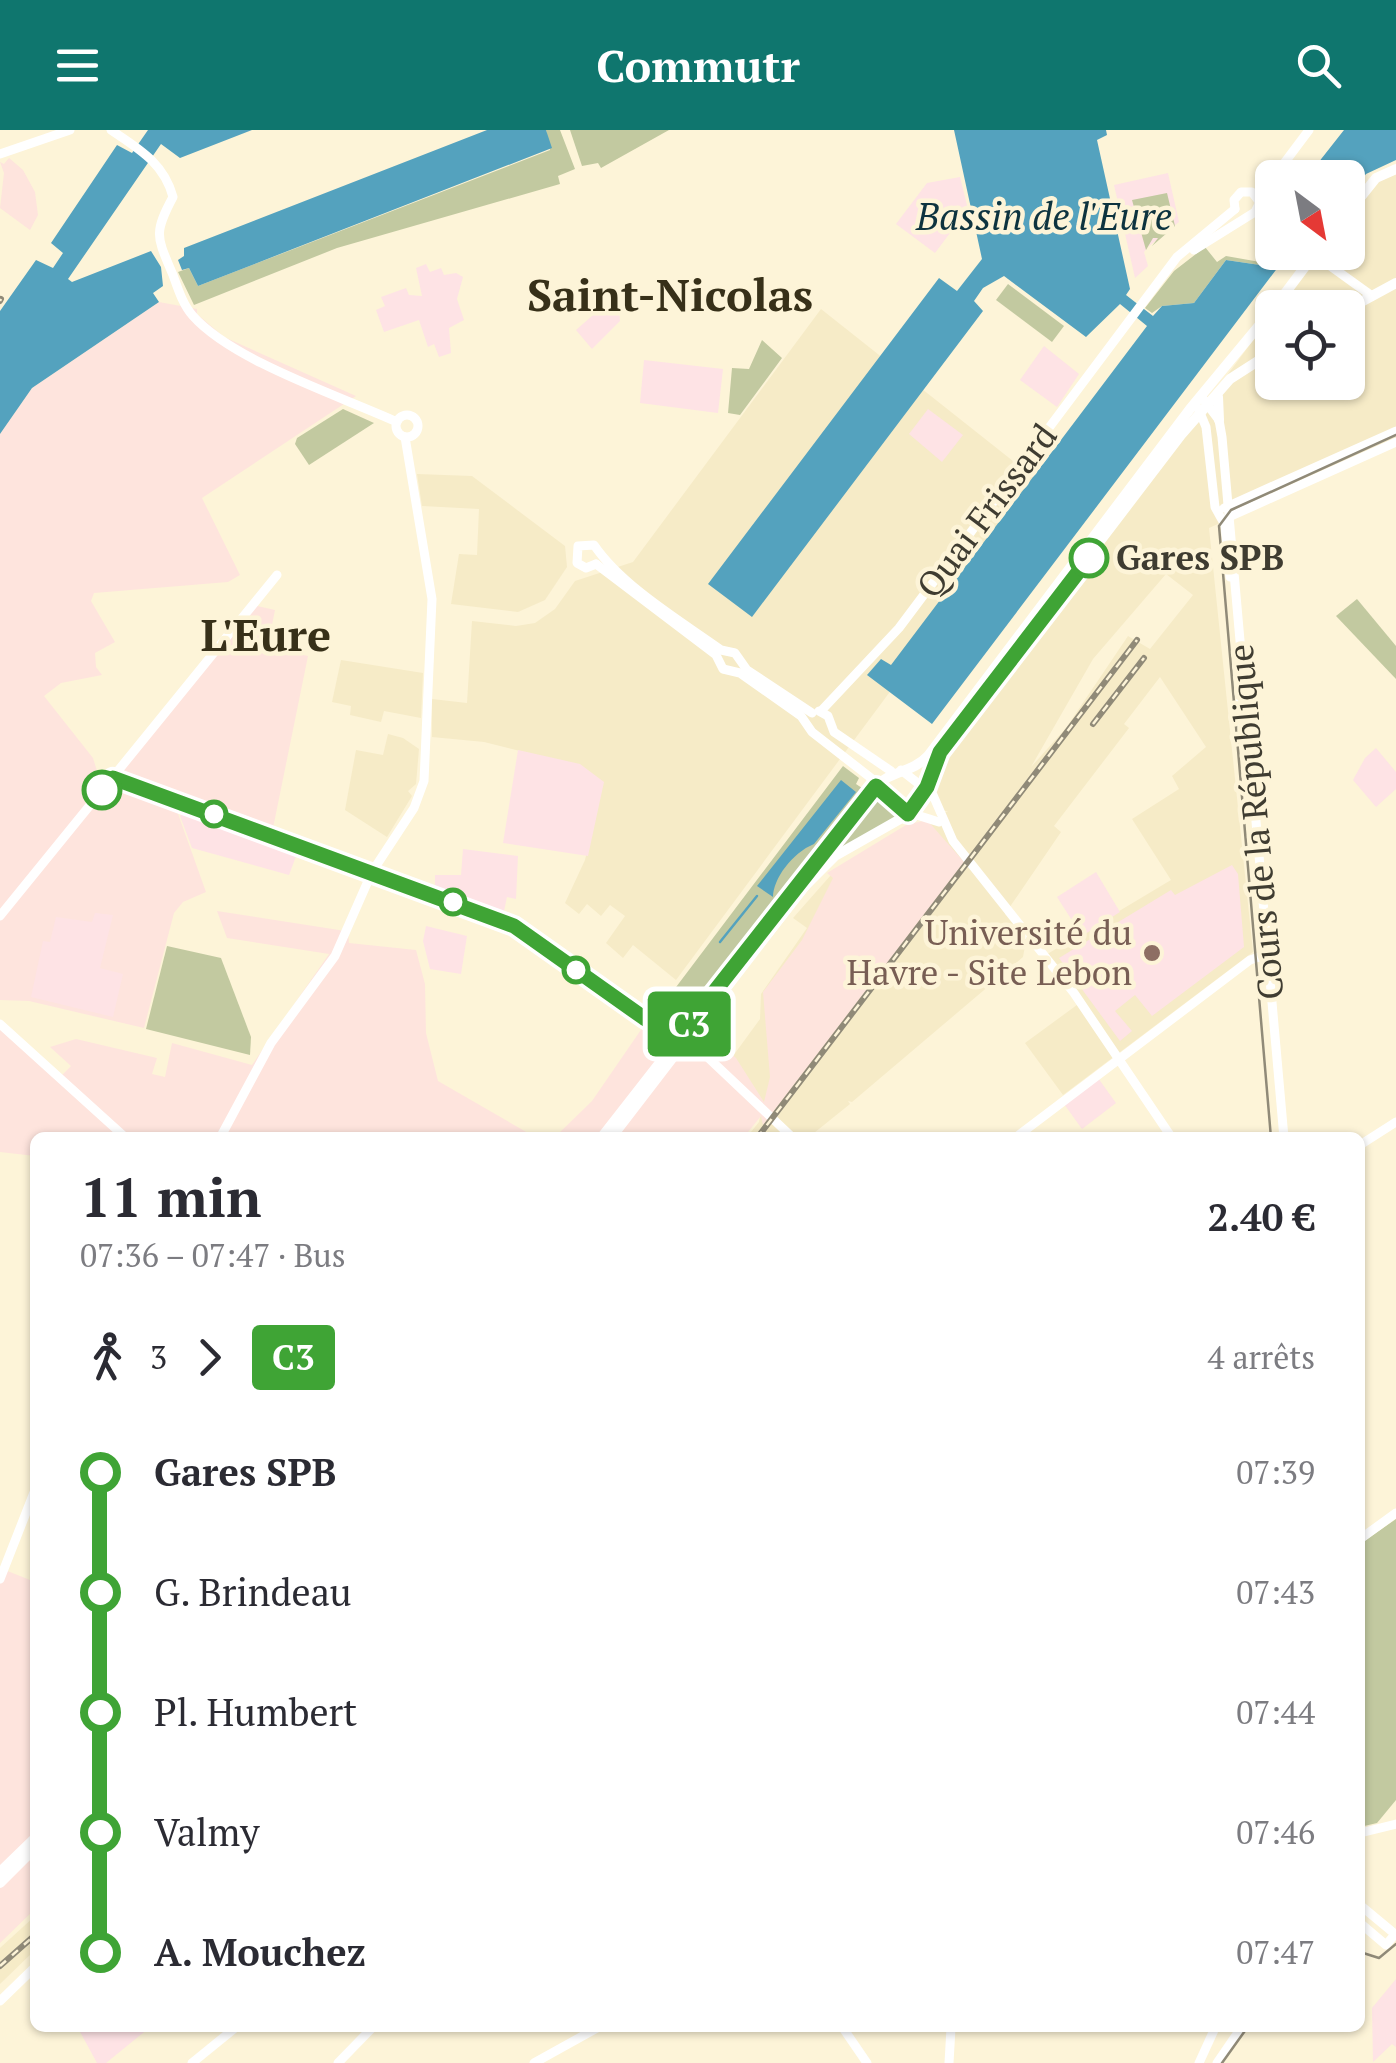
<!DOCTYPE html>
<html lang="fr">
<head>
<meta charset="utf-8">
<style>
  body { margin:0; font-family:"PT Serif",serif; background:#f7f7f7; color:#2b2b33; height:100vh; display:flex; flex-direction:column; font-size:38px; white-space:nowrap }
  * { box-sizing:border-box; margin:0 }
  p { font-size:32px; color:#7c7c81 }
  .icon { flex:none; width:55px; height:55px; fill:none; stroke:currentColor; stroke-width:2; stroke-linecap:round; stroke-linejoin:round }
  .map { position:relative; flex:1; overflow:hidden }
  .drawer { position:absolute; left:30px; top:1002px; width:1335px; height:900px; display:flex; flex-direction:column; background:#fff; border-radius:15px; box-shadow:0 2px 8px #0004 }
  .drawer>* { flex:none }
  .badge { padding:0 20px; border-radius:8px; font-size:35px; line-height:65px }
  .needle { width:65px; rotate:148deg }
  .controls { position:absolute; left:1255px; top:30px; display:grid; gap:20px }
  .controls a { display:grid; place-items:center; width:110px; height:110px; border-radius:15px; background:#fff; box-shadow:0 2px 8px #0004; font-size:50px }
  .map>.badge { position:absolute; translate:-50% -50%; box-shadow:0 0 0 5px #fff }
  .legs { display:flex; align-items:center; gap:15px; height:110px; padding:0 50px; font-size:32px }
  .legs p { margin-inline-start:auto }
  .headline { display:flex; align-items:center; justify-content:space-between; height:170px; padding:0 50px }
  h1 { font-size:55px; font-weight:700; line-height:75px }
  ul { padding:0 50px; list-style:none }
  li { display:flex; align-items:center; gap:35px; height:120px; font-size:38px }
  li i { display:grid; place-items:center; width:15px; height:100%; margin:0 12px; background:currentColor }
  li i::after { content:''; width:25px; height:25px; margin:-12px; border:8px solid; border-radius:50%; background:#fff }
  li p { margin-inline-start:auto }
  li:first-child i { background:linear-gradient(#0000 50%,currentColor 0) }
  li:last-child i { background:linear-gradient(currentColor 50%,#0000 0) }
  header { display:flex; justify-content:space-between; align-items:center; height:130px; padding:0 50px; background:#0f766e; color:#fff; font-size:45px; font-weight:700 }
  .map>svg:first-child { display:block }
  .built { fill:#f6ebc7; fill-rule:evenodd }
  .industrial { fill:#fee4dd }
  .education { fill:#fee3e5 }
  .green { fill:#c2c9a0 }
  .water { fill:#54a2be }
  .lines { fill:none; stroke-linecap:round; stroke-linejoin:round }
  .stream { stroke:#54a2be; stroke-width:2.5 }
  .secondary { stroke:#fff; stroke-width:9 }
  .primary { stroke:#fff; stroke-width:10 }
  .tram { stroke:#908a78; stroke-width:2.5 }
  .rail-casing { stroke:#908a78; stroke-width:6 }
  .rail { stroke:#fdf4d8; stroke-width:2.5; stroke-dasharray:8; stroke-linecap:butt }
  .line-1-casing { stroke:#fff; stroke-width:22 }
  .line-1 { stroke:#3fa435; stroke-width:15 }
  .stop-1-dot { fill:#fff; stroke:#3fa435; stroke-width:5 }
  .education-dot { fill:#8d6e63; stroke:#fdf4d8; stroke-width:4 }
  .labels { text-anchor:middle; stroke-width:9; stroke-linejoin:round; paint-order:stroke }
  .street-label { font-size:35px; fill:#3f3c31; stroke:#fdf4d8 }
  .stop-label { font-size:35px; font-weight:bold; fill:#3f3c31; stroke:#fdf4d8; text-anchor:start }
  .education-label { font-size:35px; fill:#785e54; stroke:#fdf4d8; text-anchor:end }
  .water-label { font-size:38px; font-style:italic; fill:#0d333f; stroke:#fdf4d8 }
  .district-label { font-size:45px; font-weight:bold; fill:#373019; stroke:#fdf4d8 }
</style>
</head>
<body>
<header><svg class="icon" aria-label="menu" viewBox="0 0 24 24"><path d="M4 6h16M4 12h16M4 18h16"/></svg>Commutr<svg class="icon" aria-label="search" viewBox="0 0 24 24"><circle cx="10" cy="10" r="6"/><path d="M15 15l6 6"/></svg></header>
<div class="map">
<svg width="1396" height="1933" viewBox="0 0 1396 1933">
  <rect width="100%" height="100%" fill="#fdf4d8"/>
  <g class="built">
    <path d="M 1396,44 L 1396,314 L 1209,398 L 1253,822 L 1063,965 L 1025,913 L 1081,872 L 1044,826 L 1171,750 L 1132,689 L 1179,659 L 1172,646 L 1206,617 L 1160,547 L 1124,594 L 1129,598 L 1054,696 L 1061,702 L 1005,784 L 1026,810 L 1023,827 L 852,972 L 848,971 L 850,974 L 809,1007 L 747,1007 L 759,992 L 763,974 L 725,937 L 760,889 L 761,864 L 807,798 L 793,788 L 838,737 L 948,681 L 943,681 L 926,649 L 1272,185 L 1272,252 L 1348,252 L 1348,178 L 1278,177 L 1321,123 L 1348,122 L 1348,88 L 1374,53 ZM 1166,444 L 1193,465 L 1150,519 L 1128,506 L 1066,598 L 1031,637 L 1093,529 Z"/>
    <polygon points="821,179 1037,350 889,563 676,850 633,815 623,828 606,813 625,786 610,775 601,786 587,774 579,784 565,773 585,730 603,653 580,636 484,612 432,607 432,569 467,573 472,491 516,496 535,493 555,479 575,451 633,432"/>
    <polygon points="417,344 472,346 565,416 567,437 545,470 518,482 451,474 459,424 477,425 479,379 422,376"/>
    <polygon points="341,530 423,543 421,588 384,581 381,592 350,585 351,576 332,572"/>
    <polygon points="388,604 403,608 419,619 416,654 408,661 412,666 387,707 345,680 356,620 383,625"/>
    <polygon points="35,1786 35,1820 0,1854 0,1818"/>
  </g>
  <g class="industrial">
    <polygon points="9,28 23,40 35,62 38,85 30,100 0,78 4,43 0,32 4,34"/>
    <polygon points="159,172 197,179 197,184 224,207 356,266 202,368 240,445 228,452 94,463 91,471 115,512 95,523 96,537 102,545 61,553 44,566 93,628 97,641 109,641 112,647 253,475 275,480 272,495 300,497 299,524 308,526 272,703 172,667 206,762 183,772 174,783 144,898 29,871 0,870 0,304 32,258"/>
    <polygon points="927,690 964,732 763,995 761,986 744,1007 554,1008 592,971 658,875 707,902 736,928 764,972 770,947 763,862 802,810 833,748 827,743 906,695"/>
    <polygon points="217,781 339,800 348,803 349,813 416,820 425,854 426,903 438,951 535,1007 35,1008 35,1026 0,1022 0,899 58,949 71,936 50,917 76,909 157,928 152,944 165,947 172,913 252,935 329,824 227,808"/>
    <polygon points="0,1438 35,1452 35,1714 24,1725 35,1737 35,1779 0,1813"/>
  </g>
  <g class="education">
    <polygon points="1168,43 1179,92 1148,117 1144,122 1148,136 1135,148 1114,55"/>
    <polygon points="960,47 968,79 935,123 896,94 927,53"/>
    <polygon points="426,134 430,142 441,138 444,145 456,143 463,147 457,169 464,190 449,198 451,223 439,227 434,214 428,217 419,190 384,202 376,180 385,176 381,167 406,158 409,165 422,166 416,138"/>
    <polygon points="608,172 619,181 620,191 592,219 576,200"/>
    <polygon points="1044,216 1079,244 1057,277 1020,250"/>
    <polygon points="644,230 723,239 718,283 640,273"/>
    <polygon points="928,279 963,305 942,332 909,304"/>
    <polygon points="1376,618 1396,642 1396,659 1376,677 1353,650 1365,628"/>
    <polygon points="518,620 580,634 604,652 588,726 503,713"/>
    <polygon points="186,680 298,721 289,745 192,718 180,686"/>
    <polygon points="463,719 518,726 516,769 507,767 503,786 435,758 435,745 461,745"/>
    <polygon points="1232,735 1238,744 1244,817 1152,886 1135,865 1115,881 1132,901 1120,911 1059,828 1171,760 1175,765"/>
    <polygon points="1096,742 1120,782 1082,806 1057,767"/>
    <polygon points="95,783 113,785 100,838 123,844 113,887 31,867 43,811 50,812 56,787 92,792"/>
    <polygon points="426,796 467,806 461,844 430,839 423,811"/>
    <polygon points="1098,948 1116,973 1082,999 1064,974"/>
    <polygon points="1396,1849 1396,1917 1392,1914 1373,1932 1372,1878"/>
    <polygon points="78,1898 149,1898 106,1933 97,1933"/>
  </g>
  <g class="green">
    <polygon points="546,0 560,0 575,39 558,46 560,54 337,118 194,175 178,142 189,138 198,156 550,20"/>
    <polygon points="570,0 669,0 601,38 598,33 582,36"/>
    <polygon points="1167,63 1175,96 1152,116 1158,108 1153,108 1146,120 1132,70"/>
    <polygon points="1272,116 1260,135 1226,130 1194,173 1162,176 1152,183 1145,178 1174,141 1205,117 1217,132 1226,126 1260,132"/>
    <polygon points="1008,154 1064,196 1052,212 996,170"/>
    <polygon points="762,210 782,228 740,285 728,283 732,238 749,239"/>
    <polygon points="343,279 374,293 309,335 295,314 297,308"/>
    <polygon points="1357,469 1396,516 1396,549 1336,486"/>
    <polygon points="843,636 859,648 856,654 865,660 679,892 658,881"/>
    <polygon points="873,666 898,685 817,734"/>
    <polygon points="167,816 221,828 251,907 250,925 146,899"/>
    <polygon points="1396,1389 1396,1670 1377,1693 1360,1697 1360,1414"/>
  </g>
  <g class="water">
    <polygon points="148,0 252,0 180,28 161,14 68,149 72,152 151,121 161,137 163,156 153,163 159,172 32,258 0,304 0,181 36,130 53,138 63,123 51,113 117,15 132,23"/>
    <polygon points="487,0 546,0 552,18 198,156 189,138 182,140 178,130 184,126 184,118"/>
    <polygon points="954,0 1106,0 1107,5 1097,10 1130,159 1126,165 1153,186 1162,176 1194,173 1226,130 1260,135 1272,120 1288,124 932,594 867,545 881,529 891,535 1147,196 1120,174 1086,207 1004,146 983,158 974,171 983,181 752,487 708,454 939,148 957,161 982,129"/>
    <polygon points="1344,0 1396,0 1396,30 1366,44 1348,68 1348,48 1307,47"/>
    <path d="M 841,650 L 856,662 L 814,714 C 792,723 773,749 773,767 L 757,756 Z"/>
  </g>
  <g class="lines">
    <polyline class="stream" points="720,812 757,766"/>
    <g class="secondary">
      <path d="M 111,0 C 139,19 164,33 173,67 C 153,104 157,107 173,145 C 178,159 183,175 193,186 C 233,231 340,266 397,292"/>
      <polyline points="0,24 70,0"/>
      <polyline points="1273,48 1309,0"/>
      <polyline points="1235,79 1234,70 1241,62 1252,62 1258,70"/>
      <polyline points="1255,82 1272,94"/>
      <polyline points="1194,120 1255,82 1272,48"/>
      <polyline points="1311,122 1372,166"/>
      <polyline points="1204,270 1219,290 1222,307 1284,1008"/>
      <polyline points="1198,278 1206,297 1215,377 1225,395 1230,447"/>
      <circle cx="407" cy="296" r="11"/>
      <polyline points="1224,378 1396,301"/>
      <polyline points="1229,387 1396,312"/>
      <polyline points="596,434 716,525 723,539 740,543 801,586 812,602 871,648 879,662 904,681 939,692"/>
      <path d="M 596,434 L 586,438 L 577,433 L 578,416 L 594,415 C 622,456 679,490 721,520 L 735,523 L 747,540 L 812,583"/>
      <polyline points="1240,572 1244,617"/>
      <polyline points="819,581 828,586 834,602 891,641"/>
      <polyline points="821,581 899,498 1177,127 1235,79"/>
      <polyline points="901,640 933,665 953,711 1074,863 1172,1008"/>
      <polyline points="113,647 518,798 644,888 700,920 793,1008"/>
      <polyline points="0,786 277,445"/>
      <polyline points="0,894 126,1008"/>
      <polyline points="220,1008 271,913 335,826 372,742 414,678 424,651 432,469 405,307"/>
      <polyline points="1015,1008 1250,830 1268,824"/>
      <polyline points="1360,1015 1396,992"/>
      <polyline points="1360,1409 1396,1383"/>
      <polyline points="0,1449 35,1360"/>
      <polyline points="1360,1703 1396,1694"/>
      <polyline points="1360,1775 1395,1804"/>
      <polyline points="1360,1793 1386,1815 1395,1804"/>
      <polyline points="0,1871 35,1837"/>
      <polyline points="843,1898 867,1933"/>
      <polyline points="192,1933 235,1898"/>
      <polyline points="338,1933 372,1898"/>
      <polyline points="534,1933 597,1898"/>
      <polyline points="949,1933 951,1898"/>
      <polyline points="1199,1933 1215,1898"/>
      <polyline points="1217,1933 1241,1898"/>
    </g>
    <g class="primary">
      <polyline points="1348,83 1376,48 1396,39"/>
      <polyline points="1274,178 1316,122"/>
      <polyline points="1348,179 1396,153"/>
      <polyline points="1218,267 1219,290"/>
      <path d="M 601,1008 L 876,656 C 892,640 912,643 928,626 L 1190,279 L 1272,180"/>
      <polyline points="611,1008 803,758 835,726 909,684 927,657 939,622 1181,305 1230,249 1272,222"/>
      <polyline points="0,1742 35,1708"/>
      <polyline points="0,1753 35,1718"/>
    </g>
    <g class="tram">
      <polyline points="1271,1008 1219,396 1231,380 1396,305"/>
      <polyline points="1360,1822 1379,1828 1396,1814"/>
      <polyline points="1222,1933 1247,1898"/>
    </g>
    <defs>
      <g id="rail">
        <polyline points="0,171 1,169"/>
        <polyline points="1093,594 1144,528"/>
        <polyline points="757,1008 1137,510"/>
        <polyline points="0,1836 35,1805"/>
      </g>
    </defs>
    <use href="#rail" class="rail-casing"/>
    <use href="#rail" class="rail"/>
  </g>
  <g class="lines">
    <defs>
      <polyline id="line-1" points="102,660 113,648 514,796 644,888 678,908 876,656 908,684 927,657 940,622 1089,428"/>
    </defs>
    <use href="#line-1" class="line-1-casing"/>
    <use href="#line-1" class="line-1"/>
  </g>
  <g class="stop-1-dot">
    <circle cx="1089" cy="428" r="18"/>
    <circle cx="102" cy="660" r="18"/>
    <circle cx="214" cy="684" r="12"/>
    <circle cx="453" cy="772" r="12"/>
    <circle cx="576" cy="840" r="12"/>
  </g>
  <circle class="education-dot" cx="1152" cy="823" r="10"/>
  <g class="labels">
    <g class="street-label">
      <text transform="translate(987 381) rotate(-53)" y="12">Quai Frissard</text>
      <text transform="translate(1256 692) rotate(-95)" y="12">Cours de la République</text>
    </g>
    <g class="stop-label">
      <text x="1116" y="440">Gares SPB</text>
    </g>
    <g class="education-label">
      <text x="1132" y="815">Université du<tspan x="1132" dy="40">Havre - Site Lebon</tspan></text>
    </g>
    <g class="water-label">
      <text x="1044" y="100">Bassin de l'Eure</text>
    </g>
    <g class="district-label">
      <text x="670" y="181">Saint-Nicolas</text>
      <text x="266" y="521">L'Eure</text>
    </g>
  </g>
</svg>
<div class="controls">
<a><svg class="needle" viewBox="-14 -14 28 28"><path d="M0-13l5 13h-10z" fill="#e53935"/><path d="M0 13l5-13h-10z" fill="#7c7c81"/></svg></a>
<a><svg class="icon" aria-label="locate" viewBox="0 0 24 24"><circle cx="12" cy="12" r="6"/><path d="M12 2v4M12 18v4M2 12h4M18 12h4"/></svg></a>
</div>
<b class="badge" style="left:689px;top:894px;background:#3fa435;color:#fff">C3</b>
<section class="drawer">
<div class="headline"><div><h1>11 min</h1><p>07:36 – 07:47 · Bus</p></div><b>2.40 €</b></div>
<div class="legs"><svg class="icon" aria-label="walk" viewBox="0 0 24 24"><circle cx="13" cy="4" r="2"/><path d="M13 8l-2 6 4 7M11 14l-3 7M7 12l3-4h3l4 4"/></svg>3<svg class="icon" aria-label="forward" viewBox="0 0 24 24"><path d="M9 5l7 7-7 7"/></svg><b class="badge" style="background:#3fa435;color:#fff">C3</b><p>4 arrêts</p></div>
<ul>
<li><i style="color:#3fa435"></i><b>Gares SPB</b><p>07:39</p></li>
<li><i style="color:#3fa435"></i><span>G. Brindeau</span><p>07:43</p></li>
<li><i style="color:#3fa435"></i><span>Pl. Humbert</span><p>07:44</p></li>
<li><i style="color:#3fa435"></i><span>Valmy</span><p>07:46</p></li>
<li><i style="color:#3fa435"></i><b>A. Mouchez</b><p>07:47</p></li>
</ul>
</section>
</div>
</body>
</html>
